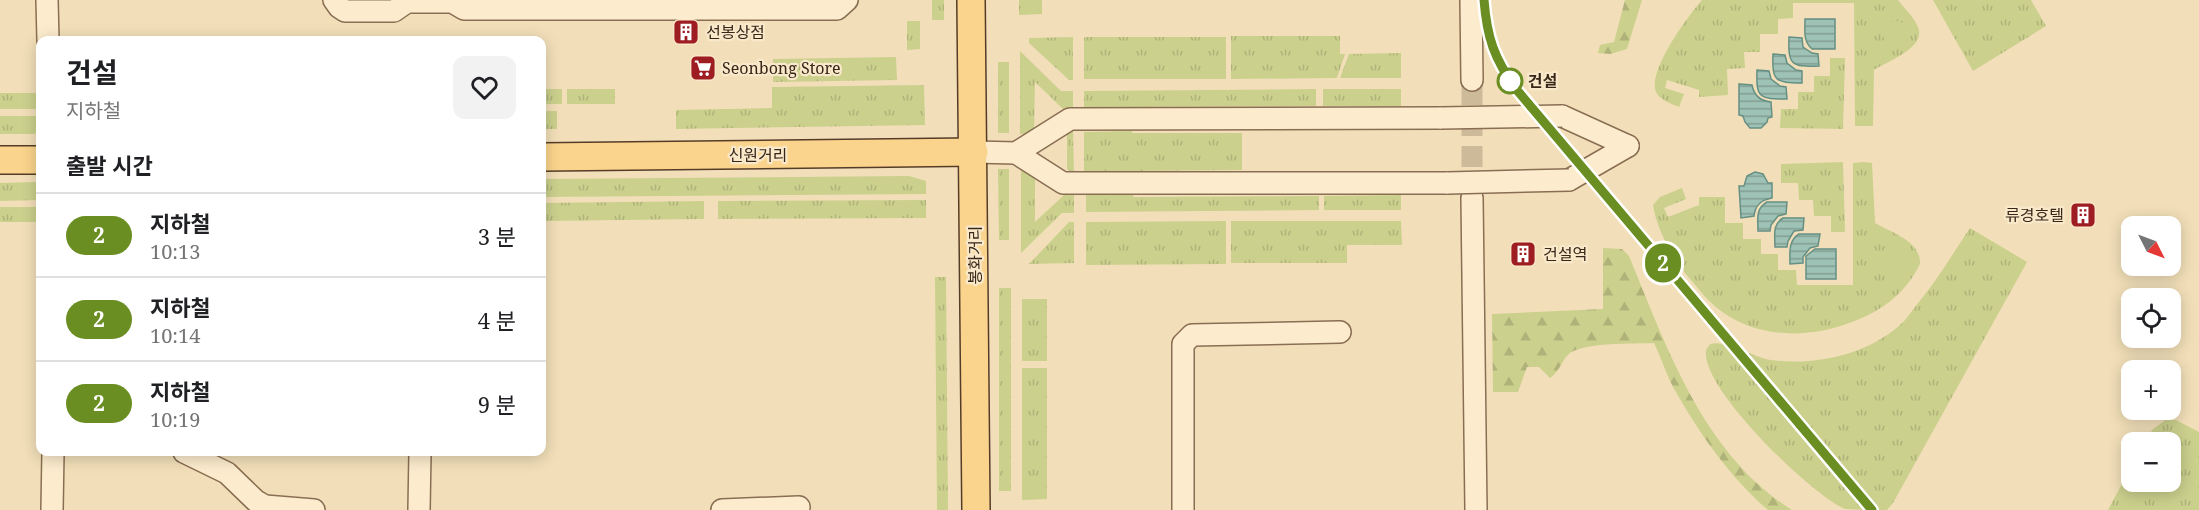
<!DOCTYPE html>
<html lang="ko">
<head>
<meta charset="utf-8">
<style>
  body { margin:0; font-family:"Noto Serif","Noto Sans KR",serif; background:#f2f2f2; color:#202124; height:100vh; display:flex; flex-direction:column; font-size:22px; white-space:nowrap }
  * { box-sizing:border-box; margin:0 }
  p { font-size:20px; color:#757577 }
  .icon { flex:none; width:33px; height:33px; fill:none; stroke:currentColor; stroke-width:2; stroke-linecap:round; stroke-linejoin:round }
  .map { position:relative; flex:1; overflow:hidden }
  .panel { position:absolute; left:36px; top:36px; width:510px; height:420px; display:flex; flex-direction:column; background:#fff; border-radius:12px; box-shadow:0 3px 15px #0003 }
  .panel>* { flex:none }
  .badge { padding:0 12px; border-radius:20px; font-size:21px; line-height:39px }
  .needle { width:39px; rotate:132deg }
  .buttons { position:absolute; left:2121px; top:216px; display:grid; gap:12px }
  .buttons a { display:grid; place-items:center; width:60px; height:60px; border-radius:12px; background:#fff; box-shadow:0 3px 15px #0003; font-size:30px }
  .map>.badge { position:absolute; translate:-50% -50%; box-shadow:0 0 0 3px #fff }
  h2 { padding:0 30px; font-size:22px; line-height:54px }
  .round { display:grid; place-items:center; flex:none; width:63px; height:63px; border-radius:12px; background:#f2f2f2 }
  .head { display:flex; align-items:center; justify-content:space-between; height:102px; padding:0 30px }
  h1 { font-size:28px; font-weight:700; line-height:45px }
  ul { padding:0; list-style:none }
  li { display:flex; align-items:center; gap:18px; height:84px; padding:0 30px; border-top:2px solid #e0e0e0 }
  li div { flex:1 }
  li b { display:block; font-size:22px }
  li em { font-style:normal }
  li .badge { min-width:66px; font-weight:700; text-align:center }
  .map>svg:first-child { display:block }
  .grass { fill:url(#grass-tufts) }
  .forest { fill:url(#forest-firs) }
  .garden { fill:#cbd08d }
  .water { fill:url(#water-rules); stroke:#669084; stroke-width:1.5 }
  .lines { fill:none; stroke-linecap:round; stroke-linejoin:round }
  .minor-tunnel { stroke:#cdba99; stroke-width:21; stroke-dasharray:21 10; stroke-linecap:butt }
  .minor-casing { stroke:#8a6e53; stroke-width:24 }
  .major-casing { stroke:#563c28; stroke-width:30 }
  .minor { stroke:#fceccd; stroke-width:21 }
  .major { stroke:#fad48c; stroke-width:27 }
  .minor-bridge-casing { stroke:#8a6e53; stroke-width:24; stroke-linecap:butt }
  .minor-bridge { stroke:#fceccd; stroke-width:21 }
  .line-casing { stroke:#fff; stroke-width:14 }
  .line { stroke:#6b8e23; stroke-width:9 }
  .stop-dot { fill:#fff; stroke:#6b8e23; stroke-width:3 }
  .labels { text-anchor:middle; stroke-width:4.5; stroke-linejoin:round; paint-order:stroke }
  .poi-label { font-size:16px; fill:#372719; stroke:#f9e9ca; text-anchor:start }
  .stop-label { font-size:16px; font-weight:bold; fill:#372719; stroke:#f9e9ca; text-anchor:start }
  .street-label { font-size:16px; fill:#372719; stroke:#f9e9ca }
</style>
</head>
<body>
<div class="map">
<svg width="2199" height="510" viewBox="0 0 2199 510">
  <defs>
    <pattern id="grass-tufts" width="24" height="20" patternUnits="userSpaceOnUse" patternTransform="scale(1.5)"><rect width="24" height="20" fill="#cbd08d"/><path d="M3 7l-1-3M5 7V3M7 7l1-3M15 17l-1-3M17 17v-4M19 17l1-3" fill="none" stroke="#afb379"/></pattern>
    <pattern id="forest-firs" width="22" height="20" patternUnits="userSpaceOnUse" patternTransform="scale(1.5)"><rect width="22" height="20" fill="#cbd08d"/><path d="M5 1l3.5 6h-7zM16 11l3.5 6h-7z" fill="#afb379"/></pattern>
    <pattern id="water-rules" width="6" height="5" patternUnits="userSpaceOnUse" patternTransform="scale(1.5)"><rect width="6" height="5" fill="#9fc2b6"/><path d="M0 2.5h6" fill="none" stroke="#829e93"/></pattern>
  </defs>
  <rect width="100%" height="100%" fill="#f2dfb9"/>
  <g class="grass">
    <rect x="932" y="0" width="12" height="20"/>
    <polygon points="1019,0 1042,0 1042,14 1019,15"/>
    <path d="M 1702,0 L 1898,0 C 1904,8 1914,17 1918,27 C 1927,47 1887,62 1874,70 L 1873,126 L 1855,126 L 1854,3 L 1793,3 L 1793,18 L 1778,19 L 1778,34 L 1760,34 L 1760,52 L 1744,52 L 1745,68 L 1727,69 L 1728,95 L 1699,97 L 1699,90 L 1667,80 L 1665,88 L 1684,94 L 1679,107 C 1672,104 1660,100 1656,92 C 1647,71 1688,16 1702,0 Z"/>
    <polygon points="1933,0 2031,0 2046,26 1973,71"/>
    <polygon points="907,21 920,21 920,49 907,50"/>
    <polygon points="1231,36 1340,36 1340,54 1345,54 1337,78 1231,79"/>
    <polygon points="1073,37 1073,80 1069,80 1029,43 1029,38"/>
    <rect x="1084" y="37" width="142" height="42"/>
    <polygon points="1020,51 1061,91 1073,91 1073,109 1063,109 1035,82 1034,134 1020,134"/>
    <polygon points="1401,53 1401,78 1340,78 1349,54"/>
    <polygon points="896,57 897,80 773,82 773,59"/>
    <polygon points="1830,58 1845,58 1843,129 1780,128 1781,109 1798,109 1798,92 1814,92 1814,76 1830,76"/>
    <rect x="998" y="62" width="11" height="71"/>
    <polygon points="924,85 925,125 676,129 676,110 772,108 772,87"/>
    <rect x="542" y="89" width="20" height="15"/>
    <rect x="567" y="89" width="48" height="15"/>
    <polygon points="1316,89 1316,106 1133,107 1133,109 1084,109 1084,91"/>
    <rect x="1323" y="89" width="78" height="17"/>
    <rect x="0" y="93" width="40" height="16"/>
    <rect x="542" y="111" width="15" height="18"/>
    <polygon points="0,116 40,116 40,130 34,134 0,134"/>
    <polygon points="1071,130 1073,130 1074,174 1067,169 1067,134"/>
    <polygon points="1132,131 1132,133 1242,133 1242,170 1133,171 1132,173 1084,174 1084,132"/>
    <polygon points="1843,162 1845,232 1831,232 1831,216 1814,216 1813,200 1799,200 1798,183 1781,183 1781,164"/>
    <path d="M 1864,162 L 1872,163 L 1875,223 C 1892,233 1921,241 1920,264 C 1906,293 1882,311 1852,322 C 1809,339 1755,339 1717,308 C 1707,300 1698,288 1689,278 C 1673,258 1657,231 1653,205 L 1660,197 L 1682,188 L 1686,199 L 1664,208 L 1668,217 L 1699,205 L 1699,197 L 1725,197 L 1725,223 L 1743,223 L 1743,239 L 1761,239 L 1761,254 L 1778,254 L 1778,270 L 1796,270 L 1797,285 L 1853,285 L 1853,163 Z"/>
    <polygon points="998,169 1009,169 1009,240 999,240"/>
    <polygon points="1021,170 1035,170 1035,222 1064,195 1074,194 1074,213 1062,213 1021,253"/>
    <polygon points="909,176 926,181 926,194 542,197 542,179"/>
    <polygon points="35,182 40,184 40,200 0,201 0,183"/>
    <polygon points="1086,195 1133,195 1133,197 1319,196 1319,210 1086,212"/>
    <polygon points="1401,195 1401,210 1324,210 1324,196"/>
    <polygon points="926,200 926,218 718,219 718,201"/>
    <polygon points="704,201 704,219 542,221 542,203"/>
    <rect x="0" y="207" width="40" height="15"/>
    <polygon points="1226,221 1226,264 1086,265 1086,222"/>
    <polygon points="1231,221 1401,221 1402,245 1347,245 1347,263 1231,263"/>
    <polygon points="1069,222 1074,222 1074,263 1029,264"/>
    <path d="M 1970,228 L 2027,262 L 1893,503 L 1887,510 C 1875,510 1856,510 1845,509 C 1811,494 1700,388 1706,350 L 1710,344 C 1725,339 1752,357 1771,360 C 1815,366 1866,355 1900,325 C 1906,320 1910,313 1915,307 C 1936,282 1952,255 1970,228 Z"/>
    <polygon points="935,277 946,277 948,510 937,510"/>
    <rect x="999" y="288" width="12" height="203"/>
    <rect x="1022" y="299" width="25" height="62"/>
    <polygon points="1022,368 1047,368 1047,499 1022,500"/>
    <polygon points="2167,419 2176,420 2199,432 2199,510 2108,510 2131,467 2132,482 2170,482 2170,442 2145,442 2153,429"/>
  </g>
  <g class="forest">
    <polygon points="1625,0 1642,0 1627,49 1610,54 1598,53 1600,45 1614,42"/>
    <path d="M 1603,248 L 1622,249 L 1629,256 C 1667,348 1703,454 1792,510 L 1768,510 C 1731,478 1701,436 1677,394 C 1667,378 1662,359 1654,343 C 1632,344 1587,342 1570,353 C 1562,359 1561,370 1550,378 L 1539,367 L 1527,367 L 1518,392 L 1493,392 L 1492,314 L 1603,309 Z"/>
  </g>
  <g class="garden">
    <circle cx="1896" cy="34" r="13"/>
    <circle cx="1899" cy="259" r="13"/>
  </g>
  <g class="water">
    <path d="M 1805,19 L 1835,19 L 1835,49 L 1812,49 C 1803,41 1805,31 1805,19 Z"/>
    <path d="M 1789,37 L 1802,38 L 1803,47 L 1812,53 L 1818,54 L 1819,66 C 1791,67 1788,65 1789,37 Z"/>
    <path d="M 1773,54 L 1785,55 L 1787,63 L 1796,70 L 1802,71 L 1802,83 C 1775,83 1772,81 1773,54 Z"/>
    <path d="M 1757,70 L 1769,71 L 1771,79 L 1780,86 L 1786,87 L 1787,99 C 1759,99 1756,98 1757,70 Z"/>
    <path d="M 1739,84 L 1752,85 C 1754,96 1760,101 1771,102 L 1772,117 L 1768,118 L 1767,122 L 1761,128 L 1750,128 L 1745,122 L 1743,116 L 1739,115 Z"/>
    <path d="M 1755,172 L 1763,174 L 1768,183 L 1772,183 L 1772,198 C 1761,200 1755,205 1754,216 L 1741,218 L 1739,186 L 1744,186 L 1747,176 Z"/>
    <path d="M 1767,202 L 1787,202 L 1786,214 L 1778,216 L 1771,225 L 1770,231 L 1758,231 C 1758,220 1755,209 1767,202 Z"/>
    <path d="M 1783,218 L 1804,218 L 1803,230 L 1794,231 L 1788,241 L 1787,247 L 1775,247 C 1775,235 1772,225 1783,218 Z"/>
    <path d="M 1799,234 L 1820,234 L 1818,246 L 1810,248 L 1803,257 L 1803,263 L 1790,264 C 1790,252 1788,241 1799,234 Z"/>
    <polygon points="1815,249 1836,249 1836,279 1806,279 1806,256"/>
  </g>
  <g class="lines">
    <polyline class="minor-tunnel" points="1472,198 1472,80"/>
    <defs>
      <g id="minor">
        <polyline points="47,0 48,40"/>
        <polyline points="334,0 339,7 345,11 394,11 407,2 452,2 464,9 837,9 847,0"/>
        <polyline points="1471,0 1472,80"/>
        <polyline points="1562,116 1628,146"/>
        <polyline points="974,152 1016,153 1070,119 1441,118"/>
        <polyline points="1016,153 1063,183 1448,183"/>
        <polyline points="1569,180 1628,146"/>
        <polyline points="1472,198 1476,510"/>
        <polyline points="184,452 227,473 256,501 265,506 314,510"/>
        <polyline points="52,510 53,452"/>
        <polyline points="419,510 420,452"/>
        <polyline points="722,510 799,507"/>
        <polyline points="1183,510 1183,344 1192,335 1340,332"/>
      </g>
      <g id="major">
        <polyline points="971,0 976,510"/>
        <polyline points="542,157 974,152"/>
        <polyline points="0,160 40,160"/>
      </g>
    </defs>
    <use href="#minor" class="minor-casing"/>
    <use href="#major" class="major-casing"/>
    <use href="#minor" class="minor"/>
    <use href="#major" class="major"/>
    <defs>
      <g id="minor-bridge">
        <polyline points="1441,118 1562,116"/>
        <polyline points="1448,183 1569,180"/>
      </g>
    </defs>
    <use href="#minor-bridge" class="minor-bridge-casing"/>
    <use href="#minor-bridge" class="minor-bridge"/>
  </g>
  <g class="lines">
    <defs>
      <path id="line" d="M 1484,0 C 1487,38 1494,58 1516,89 L 1872,510"/>
    </defs>
    <use href="#line" class="line-casing"/>
    <use href="#line" class="line"/>
  </g>
  <defs>
    <symbol id="building-square" viewBox="-11 -11 22 22"><rect x="-9" y="-9" width="18" height="18" rx="4" fill="#9e1d22" stroke="#f9e9ca"/><path d="M-4-6H4V6H1V3H-1V6H-4ZM-2.5-4.3h1.7v1.8h-1.7ZM.8-4.3h1.7v1.8H.8ZM-2.5-1h1.7V.8h-1.7ZM.8-1h1.7V.8H.8Z" fill="#fff"/></symbol>
    <symbol id="supermarket-square" viewBox="-11 -11 22 22"><rect x="-9" y="-9" width="18" height="18" rx="4" fill="#9e1d22" stroke="#f9e9ca"/><path d="M-6-5.5h2.5l.6 2H6L4.5 2H-2.5L-4.4-4H-6ZM-1.5 3.2a1.3 1.3 0 1 0 .1 0ZM3 3.2a1.3 1.3 0 1 0 .1 0Z" fill="#fff"/></symbol>
  </defs>
  <g fill-rule="evenodd">
    <use href="#building-square" x="671" y="17" width="30" height="30"/>
    <use href="#supermarket-square" x="688" y="53" width="30" height="30"/>
    <use href="#building-square" x="2068" y="200" width="30" height="30"/>
    <use href="#building-square" x="1508" y="239" width="30" height="30"/>
  </g>
  <circle class="stop-dot" cx="1510" cy="81" r="12"/>
  <g class="labels">
    <g class="poi-label">
      <text x="706" y="38">선봉상점</text>
      <text x="722" y="74">Seonbong Store</text>
      <text x="2064" y="221" text-anchor="end">류경호텔</text>
      <text x="1543" y="260">건설역</text>
    </g>
    <g class="stop-label">
      <text x="1528" y="87">건설</text>
    </g>
    <g class="street-label">
      <text x="758" y="161">신원거리</text>
      <text transform="translate(975 255) rotate(-90)" y="6">봉화거리</text>
    </g>
  </g>
</svg>
<div class="buttons">
<a><svg class="needle" viewBox="-14 -14 28 28"><path d="M0-13l5 13h-10z" fill="#e53935"/><path d="M0 13l5-13h-10z" fill="#757577"/></svg></a>
<a><svg class="icon" aria-label="locate" viewBox="0 0 24 24"><circle cx="12" cy="12" r="6"/><path d="M12 2v4M12 18v4M2 12h4M18 12h4"/></svg></a>
<a>+</a>
<a>−</a>
</div>
<b class="badge" style="left:1663px;top:263px;background:#6b8e23;color:#fff">2</b>
<section class="panel">
<div class="head"><div><h1>건설</h1><p>지하철</p></div><a class="round"><svg class="icon" aria-label="heart" viewBox="0 0 24 24"><path d="M12 20l-8-8c-3-5 5-10 8-4 3-6 11-1 8 4z"/></svg></a></div>
<h2>출발 시간</h2>
<ul>
<li><span class="badge" style="background:#6b8e23;color:#fff">2</span><div><b>지하철</b><p>10:13</p></div><em>3 분</em></li>
<li><span class="badge" style="background:#6b8e23;color:#fff">2</span><div><b>지하철</b><p>10:14</p></div><em>4 분</em></li>
<li><span class="badge" style="background:#6b8e23;color:#fff">2</span><div><b>지하철</b><p>10:19</p></div><em>9 분</em></li>
</ul>
</section>
</div>
</body>
</html>
